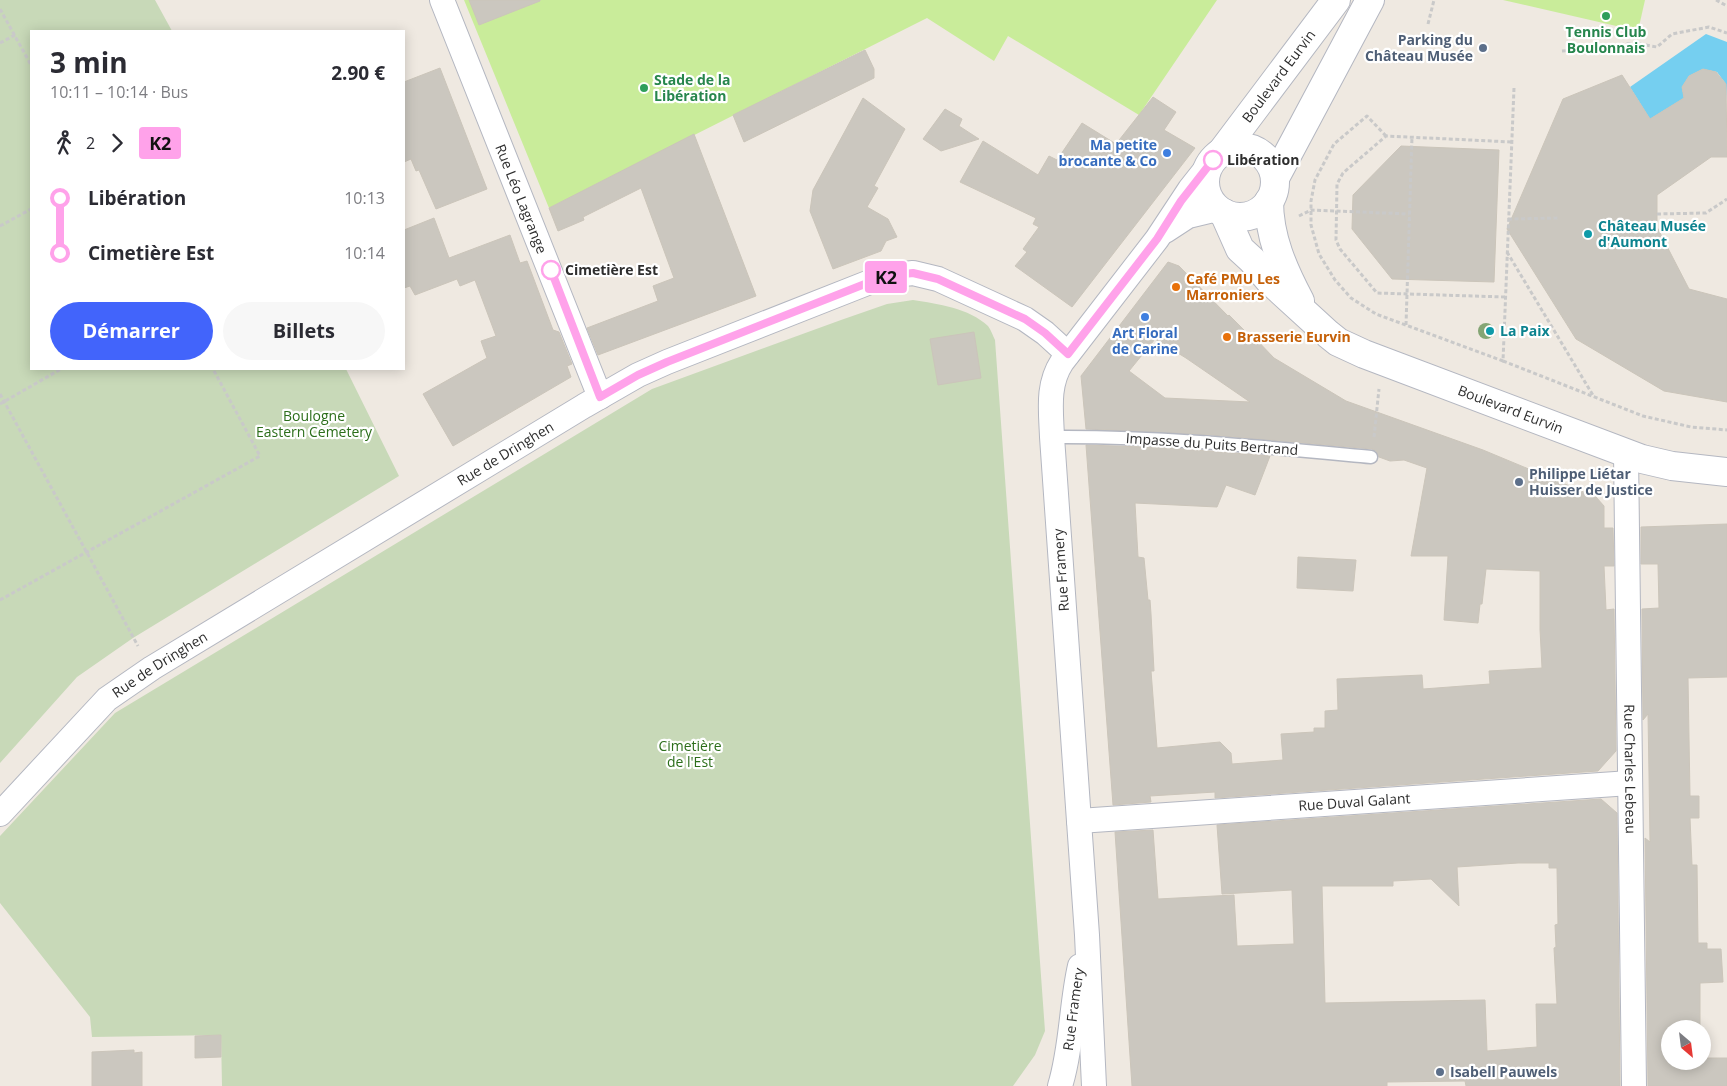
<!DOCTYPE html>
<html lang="fr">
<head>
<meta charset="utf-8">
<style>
  body { margin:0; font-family:"Open Sans",sans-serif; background:#f7f7f7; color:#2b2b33; height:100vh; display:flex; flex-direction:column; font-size:19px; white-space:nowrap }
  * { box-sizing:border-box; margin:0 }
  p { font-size:16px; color:#7c7c81 }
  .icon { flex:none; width:28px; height:28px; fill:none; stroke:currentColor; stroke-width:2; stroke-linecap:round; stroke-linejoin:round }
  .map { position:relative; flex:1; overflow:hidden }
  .details { position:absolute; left:30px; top:30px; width:375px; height:340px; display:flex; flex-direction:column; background:#fff; border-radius:0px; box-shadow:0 2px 12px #0003 }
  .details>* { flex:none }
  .badge { padding:0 10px; border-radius:4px; font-size:18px; line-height:32px }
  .needle { width:32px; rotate:152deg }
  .controls { position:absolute; left:1661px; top:1020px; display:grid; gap:10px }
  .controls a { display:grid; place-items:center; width:50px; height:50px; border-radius:50%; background:#fff; box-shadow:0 2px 12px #0003; font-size:25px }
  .map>.badge { position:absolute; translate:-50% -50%; box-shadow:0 0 0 2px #fff }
  .legs { display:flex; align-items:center; gap:8px; height:55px; padding:0 20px; font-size:16px }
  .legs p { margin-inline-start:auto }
  .overview { display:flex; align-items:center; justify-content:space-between; height:85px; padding:0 20px }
  h1 { font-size:28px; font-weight:700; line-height:38px }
  .primary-button { display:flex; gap:10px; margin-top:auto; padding:10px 20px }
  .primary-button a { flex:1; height:58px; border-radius:30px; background:#4264fb; color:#fff; font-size:20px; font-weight:700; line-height:58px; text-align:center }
  .primary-button a+a { background:#f7f7f7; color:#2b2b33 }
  ul { padding:0 20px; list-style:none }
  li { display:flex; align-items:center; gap:18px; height:55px; font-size:19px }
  li i { display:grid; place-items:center; width:8px; height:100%; margin:0 6px; background:currentColor }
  li i::after { content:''; width:12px; height:12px; margin:-6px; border:4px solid; border-radius:50%; background:#fff }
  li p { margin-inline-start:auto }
  li:first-child i { background:linear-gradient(#0000 50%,currentColor 0) }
  li:last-child i { background:linear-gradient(currentColor 50%,#0000 0) }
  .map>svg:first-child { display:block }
  .cemetery { fill:#c8d9b8 }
  .pitch { fill:#c9ec9a }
  .water { fill:#75cff0 }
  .building { fill:#cbc7bf; stroke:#cbc5ba; fill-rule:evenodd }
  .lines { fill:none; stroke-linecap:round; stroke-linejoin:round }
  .service-casing { stroke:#b4b7c1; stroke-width:15 }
  .minor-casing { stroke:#b4b7c1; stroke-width:26 }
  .secondary-casing { stroke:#b4b7c1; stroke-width:30 }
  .path { stroke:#c9c9c9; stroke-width:3; stroke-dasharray:4 2.5; stroke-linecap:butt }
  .service { stroke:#fff; stroke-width:12 }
  .minor { stroke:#fff; stroke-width:24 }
  .secondary { stroke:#fff; stroke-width:28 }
  .tree { fill:#84a574 }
  .line-1-casing { stroke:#fff; stroke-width:11 }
  .line-1 { stroke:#ffa2ea; stroke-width:8 }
  .leisure-dot { fill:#2e9e5b; stroke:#fff; stroke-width:2 }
  .service-dot { fill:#5c6f8a; stroke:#fff; stroke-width:2 }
  .shop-dot { fill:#3f7fe0; stroke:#fff; stroke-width:2 }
  .stop-1-dot { fill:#fff; stroke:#ffa2ea; stroke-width:2.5 }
  .culture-dot { fill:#0f9aa8; stroke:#fff; stroke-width:2 }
  .food-dot { fill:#e8710a; stroke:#fff; stroke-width:2 }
  .labels { text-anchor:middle; stroke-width:4.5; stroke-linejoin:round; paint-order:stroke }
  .leisure-label { font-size:14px; font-weight:bold; fill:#27864d; stroke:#fff }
  .service-label { font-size:14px; font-weight:bold; fill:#4e5e75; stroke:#fff; text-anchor:start }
  .street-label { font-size:14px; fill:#2e2e2e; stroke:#fff }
  .shop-label { font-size:14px; font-weight:bold; fill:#366cbe; stroke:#fff; text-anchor:end }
  .stop-label { font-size:14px; font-weight:bold; fill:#2e2e2e; stroke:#fff; text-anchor:start }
  .culture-label { font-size:14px; font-weight:bold; fill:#0d838f; stroke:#fff; text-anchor:start }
  .food-label { font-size:14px; font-weight:bold; fill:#c56008; stroke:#fff; text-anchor:start }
  .park-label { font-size:14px; fill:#2c6e1b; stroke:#fff }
</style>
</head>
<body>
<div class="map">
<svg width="1727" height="1086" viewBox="0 0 1727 1086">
  <rect width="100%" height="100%" fill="#efe9e1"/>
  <g class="cemetery">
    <polygon points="0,0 155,0 172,31 31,31 31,369 346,369 399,476 133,638 77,677 0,763"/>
    <path d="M 913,300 C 938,304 969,308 988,326 C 991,330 993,336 995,340 L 1045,1031 L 1035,1055 L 1013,1086 L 222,1086 L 221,1035 L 92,1037 L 90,1017 L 0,903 L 0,836 L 115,713 L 652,389 L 841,320 L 887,304 Z"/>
  </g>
  <g class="pitch">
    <polygon points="464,0 1217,0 1139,115 1008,36 994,61 927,18 549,208"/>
    <polygon points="1503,0 1645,0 1638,31"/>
  </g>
  <polygon class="water" points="1706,34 1727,42 1727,100 1726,84 1717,72 1703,69 1689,76 1682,87 1684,98 1650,119 1630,87"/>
  <g class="building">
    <polygon points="469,0 540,0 540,1 479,25"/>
    <polygon points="865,50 874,69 874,78 744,142 733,115"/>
    <polygon points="440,68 487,189 436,209 419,170 416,171 411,159 404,162 404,82"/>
    <polygon points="1703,69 1716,72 1726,84 1727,157 1711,157 1657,195 1657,227 1689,289 1727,299 1727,402 1664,391 1576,339 1507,229 1563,99 1622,75 1650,119 1684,98 1682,87 1689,76"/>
    <polygon points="1153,97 1176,112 1164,130 1195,148 1072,307 1015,266 1027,252 1023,249 1039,227 1033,224 1036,218 960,182 983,141 1038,175 1049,156 1057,160 1082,123 1116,144"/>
    <polygon points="863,98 905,129 874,186 878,188 867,207 888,219 897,237 886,241 881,251 833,269 810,211 813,190"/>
    <polygon points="945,109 962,119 959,126 979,139 941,151 923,139"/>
    <polygon points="694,134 756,296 598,355 587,328 658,301 653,286 674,278 641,188 583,217 584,220 558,231 549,208"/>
    <polygon points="1401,146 1499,150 1494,282 1392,279 1352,229 1353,195"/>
    <polygon points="434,218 449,258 510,235 520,263 527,261 553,330 559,332 572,364 567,366 571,377 453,446 423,394 487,358 481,341 496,336 475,280 460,286 457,279 415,295 410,286 404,288 404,230"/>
    <path d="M 1168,262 L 1179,266 L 1228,316 L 1229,315 L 1250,336 L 1252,335 L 1274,358 L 1346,401 L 1483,450 L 1596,497 L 1604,506 L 1604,528 L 1613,528 L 1614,566 L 1604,566 L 1606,610 L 1614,609 L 1616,751 L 1598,771 L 1215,798 L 1215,792 L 1150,796 L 1151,802 L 1113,805 L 1086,445 L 1172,448 L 1270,456 L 1255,495 L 1226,485 L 1217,507 L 1135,503 L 1138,557 L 1144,558 L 1148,600 L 1150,600 L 1151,614 L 1154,671 L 1151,671 L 1157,748 L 1220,742 L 1231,753 L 1232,764 L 1283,760 L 1281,734 L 1314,732 L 1314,728 L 1325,728 L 1325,711 L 1338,710 L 1337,679 L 1422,675 L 1423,689 L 1490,684 L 1489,671 L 1542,668 L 1540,629 L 1540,571 L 1486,569 L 1482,604 L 1480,604 L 1478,623 L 1444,620 L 1448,556 L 1411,556 L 1427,468 L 1404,460 L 1390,461 L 1379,457 L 1376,451 L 1372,449 L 1212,435 L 1086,429 L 1081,376 ZM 1155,339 L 1186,358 L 1250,402 L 1165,398 L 1129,371 Z"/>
    <polygon points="974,332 981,378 938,385 930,339"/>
    <polygon points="1727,524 1727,677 1688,678 1690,796 1699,796 1699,818 1690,818 1692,865 1697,865 1698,943 1707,943 1707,949 1721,949 1723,982 1700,983 1700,1029 1670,1029 1670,1061 1702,1061 1702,1058 1727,1058 1727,1086 1648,1086 1645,838 1650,842 1649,774 1648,714 1643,720 1642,609 1659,608 1658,564 1641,564 1641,527"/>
    <polygon points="1298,557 1356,560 1353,591 1297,588"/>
    <path d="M 1601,799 L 1617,813 L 1620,1086 L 1466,1086 L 1465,1081 L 1387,1082 L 1387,1086 L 1132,1086 L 1115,832 L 1153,830 L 1158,899 L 1234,895 L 1237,946 L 1294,944 L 1292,890 L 1222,894 L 1217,825 ZM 1518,863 L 1549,863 L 1549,868 L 1557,868 L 1558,924 L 1555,925 L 1556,947 L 1554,948 L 1557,1004 L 1536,1004 L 1537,1047 L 1487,1051 L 1485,1000 L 1325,1003 L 1322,886 L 1393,886 L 1393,881 L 1431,879 L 1459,906 L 1457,867 Z"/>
    <polygon points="221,1035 221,1057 195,1058 195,1036"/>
    <polygon points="134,1050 134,1053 142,1052 142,1086 92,1086 92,1052"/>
  </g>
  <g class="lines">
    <defs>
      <path id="service" d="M 1052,437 C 1159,436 1265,447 1371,457"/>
      <g id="minor">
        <path id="s1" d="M 442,0 L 600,397"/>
        <polyline points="1165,231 1188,216 1217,209"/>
        <path id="s2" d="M 1626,453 L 1634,1086"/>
        <path id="s3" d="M 0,814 L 107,699 L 152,668 L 584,406 L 638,375 L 667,362 L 875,280 L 895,275 L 913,273 L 938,279 L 1025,319 L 1045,333 L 1068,354"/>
        <path id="s4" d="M 1079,821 L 1630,783"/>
        <path id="s5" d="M 1060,1086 C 1072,1047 1071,1005 1080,966"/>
        <path d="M 1094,1086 L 1087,935 L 1052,437 C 1051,410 1047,385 1062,362 L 1157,239 L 1190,189 L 1209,165"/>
      </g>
      <g id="secondary">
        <circle cx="1240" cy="182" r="35"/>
        <path id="s6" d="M 1221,153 L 1336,0"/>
        <polyline points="1275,178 1370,0"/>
        <path d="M 1269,201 C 1269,237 1283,269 1300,301"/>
        <path id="s7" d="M 1224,213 L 1240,249 L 1252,260 L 1269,280 L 1328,334 L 1338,342 L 1364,354 L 1642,459 L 1672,466 L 1727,472"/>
      </g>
    </defs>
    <use href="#service" class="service-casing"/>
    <use href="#minor" class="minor-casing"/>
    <use href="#secondary" class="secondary-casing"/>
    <g class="path">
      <polyline points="1716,0 1727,6"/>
      <polyline points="0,9 31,65"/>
      <polyline points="1428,24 1434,0"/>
      <polyline points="0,43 15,35"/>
      <polyline points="1562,51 1588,49 1634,43 1657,47 1672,34 1709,27 1727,33"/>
      <polyline points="1386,136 1367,116 1334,144 1315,180 1311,201 1311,225 1319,254 1335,280 1351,298 1376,314 1503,361 1514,88"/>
      <polyline points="1657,214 1706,213 1727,199"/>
      <polyline points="1299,216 1311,210 1409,214"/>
      <polyline points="1508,219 1560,218"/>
      <polyline points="0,226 31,209"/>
      <polyline points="1507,252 1594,397"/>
      <polyline points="1505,297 1377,293 1340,249 1336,240 1337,184 1343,173 1386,136 1512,142"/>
      <polyline points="1406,325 1412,137"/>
      <polyline points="1503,361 1643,416 1691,427 1727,430"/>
      <polyline points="0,394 138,646"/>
      <polyline points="0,404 61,369"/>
      <polyline points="1374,437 1379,389"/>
      <polyline points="0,600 260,456 213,369"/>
    </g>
    <use href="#service" class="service"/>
    <use href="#minor" class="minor"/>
    <use href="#secondary" class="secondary"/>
  </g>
  <circle class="tree" cx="1486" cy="331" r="8"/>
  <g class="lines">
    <defs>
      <polyline id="line-1" points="551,270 600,397 638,375 667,362 875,280 895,275 913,273 938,279 1025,319 1045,333 1068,354 1157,239 1181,201 1213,160"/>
    </defs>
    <use href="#line-1" class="line-1-casing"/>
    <use href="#line-1" class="line-1"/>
  </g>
  <g class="leisure-dot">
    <circle cx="1606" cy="16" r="5"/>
    <circle cx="644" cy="88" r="5"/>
  </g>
  <g class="service-dot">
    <circle cx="1483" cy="48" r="5"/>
    <circle cx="1519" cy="482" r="5"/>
    <circle cx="1440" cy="1072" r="5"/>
  </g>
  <g class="shop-dot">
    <circle cx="1167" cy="153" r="5"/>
    <circle cx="1145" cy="317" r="5"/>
  </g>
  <g class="stop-1-dot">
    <circle cx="1213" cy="160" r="9"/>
    <circle cx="551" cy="270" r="9"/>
  </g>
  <g class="culture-dot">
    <circle cx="1588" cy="234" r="5"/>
    <circle cx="1490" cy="331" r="5"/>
  </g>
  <g class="food-dot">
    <circle cx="1176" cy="287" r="5"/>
    <circle cx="1227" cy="337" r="5"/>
  </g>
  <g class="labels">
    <g class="leisure-label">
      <text x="1606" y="37">Tennis Club<tspan x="1606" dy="16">Boulonnais</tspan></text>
      <text x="654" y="85" text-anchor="start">Stade de la<tspan x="654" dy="16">Libération</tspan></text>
    </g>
    <g class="service-label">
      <text x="1473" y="45" text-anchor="end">Parking du<tspan x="1473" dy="16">Château Musée</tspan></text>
      <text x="1529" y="479">Philippe Liétar<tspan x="1529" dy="16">Huisser de Justice</tspan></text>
      <text x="1450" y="1077">Isabell Pauwels</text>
    </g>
    <g class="street-label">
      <text dy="5" stroke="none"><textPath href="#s6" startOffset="96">Boulevard Eurvin</textPath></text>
      <text dy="5" stroke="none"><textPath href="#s1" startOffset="214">Rue Léo Lagrange</textPath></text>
      <text dy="5" stroke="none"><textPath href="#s7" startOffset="360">Boulevard Eurvin</textPath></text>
      <text transform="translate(1212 444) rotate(4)" y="5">Impasse du Puits Bertrand</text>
      <text dy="5" stroke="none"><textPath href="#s3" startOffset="625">Rue de Dringhen</textPath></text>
      <text transform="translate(1061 570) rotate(-94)" y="5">Rue Framery</text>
      <text dy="5" stroke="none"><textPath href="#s3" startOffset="220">Rue de Dringhen</textPath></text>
      <text dy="5" stroke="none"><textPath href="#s2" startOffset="316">Rue Charles Lebeau</textPath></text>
      <text dy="5" stroke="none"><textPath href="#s4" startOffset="276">Rue Duval Galant</textPath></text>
      <text dy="5" stroke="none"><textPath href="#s5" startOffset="78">Rue Framery</textPath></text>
    </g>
    <g class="shop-label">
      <text x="1157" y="150">Ma petite<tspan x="1157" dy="16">brocante &amp; Co</tspan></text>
      <text x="1145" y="338" text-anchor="middle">Art Floral<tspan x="1145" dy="16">de Carine</tspan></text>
    </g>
    <g class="stop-label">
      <text x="1227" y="165">Libération</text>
      <text x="565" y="275">Cimetière Est</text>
    </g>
    <g class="culture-label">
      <text x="1598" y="231">Château Musée<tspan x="1598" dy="16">d'Aumont</tspan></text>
      <text x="1500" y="336">La Paix</text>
    </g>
    <g class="food-label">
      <text x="1186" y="284">Café PMU Les<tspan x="1186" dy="16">Marroniers</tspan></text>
      <text x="1237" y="342">Brasserie Eurvin</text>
    </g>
    <g class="park-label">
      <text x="314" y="421">Boulogne<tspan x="314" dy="16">Eastern Cemetery</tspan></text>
      <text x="690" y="751">Cimetière<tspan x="690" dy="16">de l'Est</tspan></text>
    </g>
  </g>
</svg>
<div class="controls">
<a><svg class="needle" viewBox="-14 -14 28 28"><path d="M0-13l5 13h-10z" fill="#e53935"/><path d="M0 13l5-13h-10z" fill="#7c7c81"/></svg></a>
</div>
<b class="badge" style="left:886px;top:277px;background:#ffa2ea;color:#111">K2</b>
<section class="details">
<div class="overview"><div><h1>3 min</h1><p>10:11 – 10:14 · Bus</p></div><b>2.90 €</b></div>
<div class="legs"><svg class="icon" aria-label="walk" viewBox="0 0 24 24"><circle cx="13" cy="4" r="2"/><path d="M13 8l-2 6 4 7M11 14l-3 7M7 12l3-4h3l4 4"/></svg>2<svg class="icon" aria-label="forward" viewBox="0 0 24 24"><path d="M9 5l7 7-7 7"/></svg><b class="badge" style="background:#ffa2ea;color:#111">K2</b></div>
<ul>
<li><i style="color:#ffa2ea"></i><b>Libération</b><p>10:13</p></li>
<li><i style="color:#ffa2ea"></i><b>Cimetière Est</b><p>10:14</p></li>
</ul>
<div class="primary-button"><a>Démarrer</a><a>Billets</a></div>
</section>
</div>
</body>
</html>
